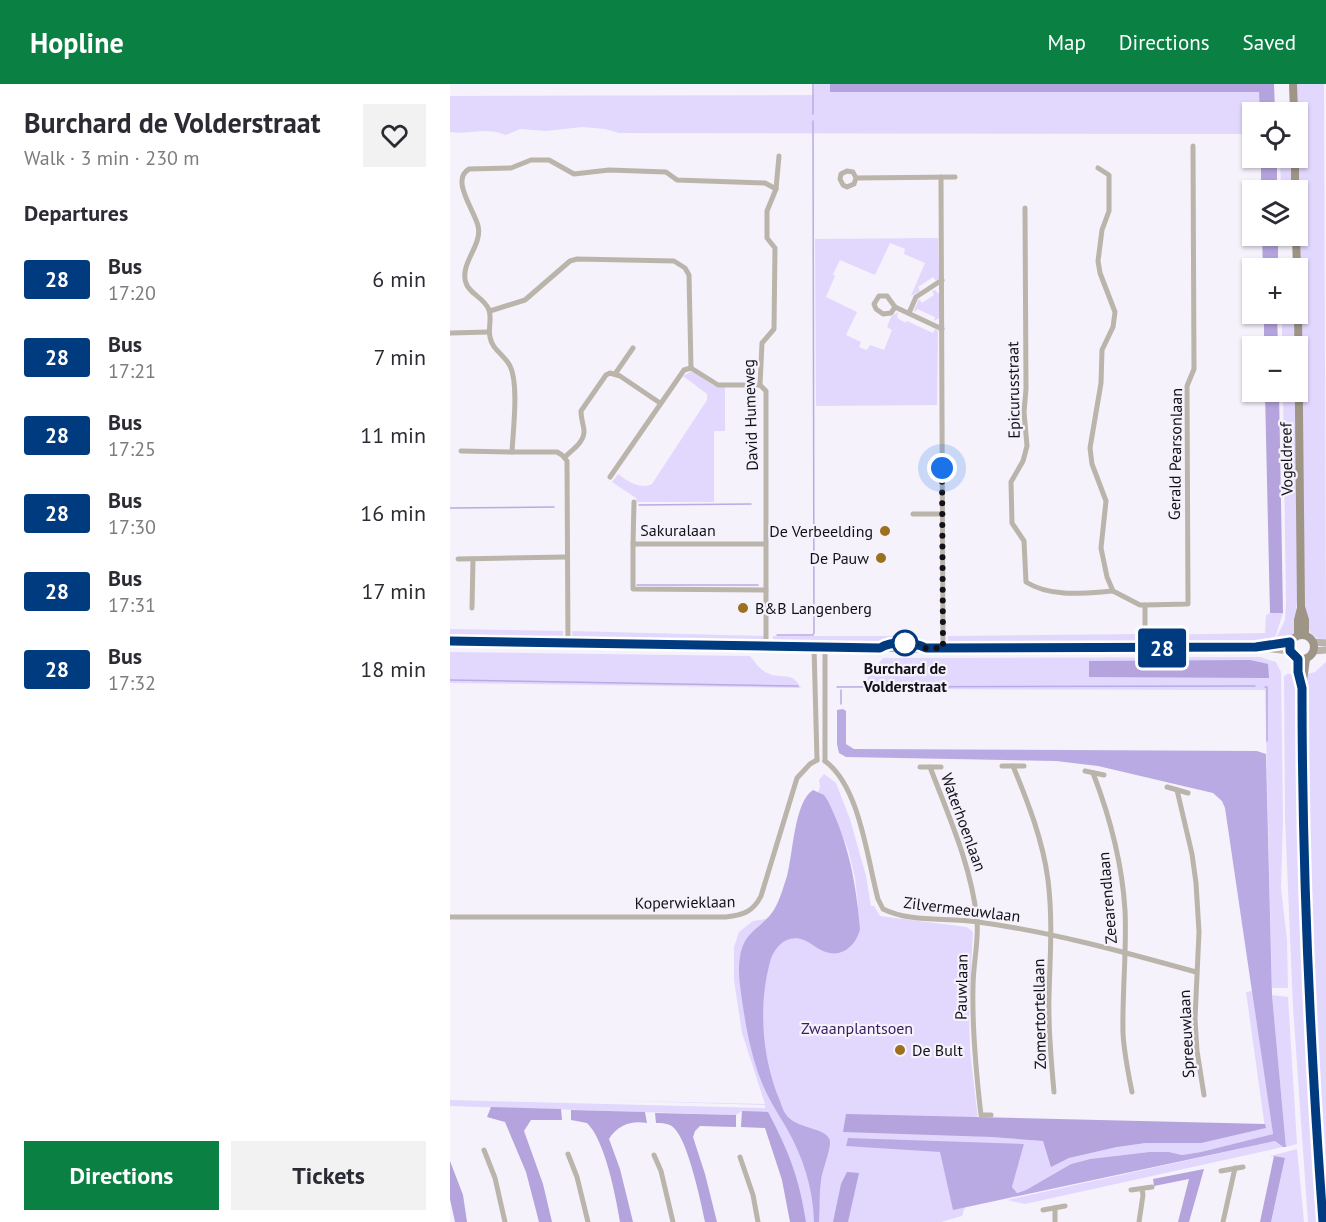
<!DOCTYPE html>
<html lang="en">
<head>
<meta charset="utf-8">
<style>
  body { margin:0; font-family:"PT Sans",sans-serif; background:#f2f2f3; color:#2b2b33; height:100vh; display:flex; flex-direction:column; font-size:22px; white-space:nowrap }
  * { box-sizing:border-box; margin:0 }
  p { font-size:20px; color:#7c7c81 }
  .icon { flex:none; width:33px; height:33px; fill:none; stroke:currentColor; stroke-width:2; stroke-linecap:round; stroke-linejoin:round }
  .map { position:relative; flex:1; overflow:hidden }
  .details { display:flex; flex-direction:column; background:#fff; width:450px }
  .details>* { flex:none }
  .badge { padding:0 12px; border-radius:4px; font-size:21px; line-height:39px }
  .tools { position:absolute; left:792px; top:18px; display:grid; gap:12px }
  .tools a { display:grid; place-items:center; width:66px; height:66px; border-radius:0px; background:#fff; box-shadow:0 2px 4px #0004; font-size:30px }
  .you { position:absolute; width:30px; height:30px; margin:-15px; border:4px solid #fff; border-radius:50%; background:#1a73e8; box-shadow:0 0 0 9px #1a73e833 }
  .map>.badge { position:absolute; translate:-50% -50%; box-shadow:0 0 0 3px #fff }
  h2 { padding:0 24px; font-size:22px; line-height:54px }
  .round { display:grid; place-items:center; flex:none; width:63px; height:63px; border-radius:0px; background:#f2f2f3 }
  .headline { display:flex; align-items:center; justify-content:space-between; height:102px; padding:0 24px }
  h1 { font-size:28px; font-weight:700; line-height:45px }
  .button { display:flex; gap:12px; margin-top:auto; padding:12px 24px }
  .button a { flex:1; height:69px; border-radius:0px; background:#0b8043; color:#fff; font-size:24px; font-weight:700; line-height:69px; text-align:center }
  .button a+a { background:#f2f2f3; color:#2b2b33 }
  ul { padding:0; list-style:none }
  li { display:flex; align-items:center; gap:18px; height:78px; padding:0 24px }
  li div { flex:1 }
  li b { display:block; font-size:22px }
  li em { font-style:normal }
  li .badge { min-width:66px; font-weight:700; text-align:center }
  header { display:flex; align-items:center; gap:36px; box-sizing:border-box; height:84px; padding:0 30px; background:#0b8043; color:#fff }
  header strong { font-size:28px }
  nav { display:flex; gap:33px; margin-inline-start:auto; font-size:21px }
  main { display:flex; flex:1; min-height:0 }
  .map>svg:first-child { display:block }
  .green { fill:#e2d8fd }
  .forest { fill:#b4a3dc }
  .water { fill:#baaae3 }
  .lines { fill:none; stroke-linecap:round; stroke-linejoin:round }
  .stream { stroke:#baaae3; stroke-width:1.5 }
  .minor { stroke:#bab4ab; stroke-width:5 }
  .tertiary { stroke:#bab4ab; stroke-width:7 }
  .secondary { stroke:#9e9587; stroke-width:8 }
  .line-casing { stroke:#fff; stroke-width:14 }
  .line { stroke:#003b80; stroke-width:9 }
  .walk { stroke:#121018; stroke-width:6; stroke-dasharray:0 10.8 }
  .poi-dot { fill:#9b701f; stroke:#f5f2fc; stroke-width:2 }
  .stop-dot { fill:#fff; stroke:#003b80; stroke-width:3 }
  .labels { text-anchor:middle; stroke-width:4.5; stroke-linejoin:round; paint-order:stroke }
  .street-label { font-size:16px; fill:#121018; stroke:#f5f2fc }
  .poi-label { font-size:16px; fill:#121018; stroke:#f5f2fc; text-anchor:end }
  .stop-label { font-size:16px; font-weight:bold; fill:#121018; stroke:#f5f2fc }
  .park-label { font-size:16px; fill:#381e60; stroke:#f5f2fc }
</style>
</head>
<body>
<header>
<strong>Hopline</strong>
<nav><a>Map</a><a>Directions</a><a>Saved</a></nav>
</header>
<main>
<section class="details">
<div class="headline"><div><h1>Burchard de Volderstraat</h1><p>Walk · 3 min · 230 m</p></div><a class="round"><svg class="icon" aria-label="heart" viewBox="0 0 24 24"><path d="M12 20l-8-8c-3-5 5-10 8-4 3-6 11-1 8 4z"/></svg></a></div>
<h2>Departures</h2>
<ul>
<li><span class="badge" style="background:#003b80;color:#fff">28</span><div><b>Bus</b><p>17:20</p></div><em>6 min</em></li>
<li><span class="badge" style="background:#003b80;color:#fff">28</span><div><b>Bus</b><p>17:21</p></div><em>7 min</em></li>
<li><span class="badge" style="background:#003b80;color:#fff">28</span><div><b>Bus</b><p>17:25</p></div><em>11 min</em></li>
<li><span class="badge" style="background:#003b80;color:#fff">28</span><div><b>Bus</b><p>17:30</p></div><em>16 min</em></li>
<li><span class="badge" style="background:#003b80;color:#fff">28</span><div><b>Bus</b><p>17:31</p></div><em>17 min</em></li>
<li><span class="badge" style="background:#003b80;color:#fff">28</span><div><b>Bus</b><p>17:32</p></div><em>18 min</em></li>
</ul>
<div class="button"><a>Directions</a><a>Tickets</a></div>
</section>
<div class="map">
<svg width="876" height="1138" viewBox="0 0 876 1138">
  <rect width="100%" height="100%" fill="#f5f2fc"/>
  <g class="green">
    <path d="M 364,0 L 380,0 L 380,8 L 810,8 L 810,28 L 802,28 L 802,50 L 169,49 L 155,45 L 132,43 L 96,47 L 70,45 L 56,51 C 35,42 18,51 0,48 L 0,12 L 364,11 Z"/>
    <path d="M 846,0 L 874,0 L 876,557 C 849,552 856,524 854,501 Z"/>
    <polygon points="830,74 842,74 842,106 831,106"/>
    <polygon points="488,154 489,194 486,197 483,193 468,203 470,207 461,212 475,179 454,170 455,165 440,159 425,191 390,176 383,190 385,192 376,213 407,228 396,251 411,258 409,263 417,266 420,261 434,266 442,246 437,243 441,233 448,228 447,234 456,239 457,237 483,249 485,245 488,247 487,321 366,322 365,155"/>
    <polygon points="485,206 489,210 489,234 484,237 485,233 467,225 465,228 464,226 469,215 472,219 484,211 482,207"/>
    <polygon points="832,230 844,230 845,262 832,262"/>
    <path d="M 242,287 L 264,302 L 275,303 L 275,347 L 264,347 L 264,418 L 187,418 L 186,414 L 162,398 L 168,390 C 178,397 189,406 202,400 L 257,316 L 257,310 L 233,292 Z"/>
    <polygon points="833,308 846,308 847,517 844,548 837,555 827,557 827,552 835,536 836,521"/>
    <polygon points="820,529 833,529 824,557 795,560 702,562 698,557 698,551 815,549 816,531"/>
    <polygon points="0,545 113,547 113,557 0,554"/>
    <polygon points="122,547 314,552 314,560 122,557"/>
    <polygon points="692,550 693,557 689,561 498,561 498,552"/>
    <polygon points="323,552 449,552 449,557 436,557 422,561 323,560"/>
    <path d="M 0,568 L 300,572 C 305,578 310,586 317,589 C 332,596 342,586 351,604 L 0,599 Z"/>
    <polygon points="795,573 810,573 826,578 831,588 833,735 831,804 837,856 838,904 822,904 815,606 414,605 418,593 433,574"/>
    <polygon points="876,578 876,1122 860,837 855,614 857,590 865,588"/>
    <polygon points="837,590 846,590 848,612 854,878 864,1088 868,1138 858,1138 843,923 835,734 834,592"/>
    <polygon points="374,690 386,699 400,735 416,792 421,822 424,822 430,832 517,843 523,848 519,922 520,967 530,1052 593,1057 602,1082 619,1074 667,1063 696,1059 740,1058 815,1044 796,908 802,907 823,1050 751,1068 732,1071 719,1068 699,1068 640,1075 621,1080 576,1106 566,1109 562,1103 574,1060 531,1060 532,1067 512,1132 491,1138 348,1138 316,1032 292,1027 286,1031 0,1022 0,1016 315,1024 315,1021 149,1016 315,1020 292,949 284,896 284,863 289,848 303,837 387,824 408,822 405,794 398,765 378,717 368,708 370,703 369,696"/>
    <polygon points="822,911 838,913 847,1060 836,1063"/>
    <polygon points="825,1057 833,1063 575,1120 557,1116"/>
    <polygon points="847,1065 854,1138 821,1138 835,1075 820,1072"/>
  </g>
  <g class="forest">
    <polygon points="380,0 824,0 825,28 810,28 809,8 380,8"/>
    <rect x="811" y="74" width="16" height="32"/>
    <polygon points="812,152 828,152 828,184 813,184"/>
    <polygon points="814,230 827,230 828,262 814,262"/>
    <polygon points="815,308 829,308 833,529 820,529"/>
    <polygon points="800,576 818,580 819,594 639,593 639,577"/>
    <polygon points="41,1023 111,1025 112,1036 81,1036 74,1047 93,1100 102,1138 89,1138 76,1088 55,1038 37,1033"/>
    <path d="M 121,1026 L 195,1028 L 197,1039 C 182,1036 167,1041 159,1055 L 170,1085 L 183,1138 L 170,1138 C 166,1113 155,1056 137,1039 L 121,1036 Z"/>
    <path d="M 292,1027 L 318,1028 C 339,1068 349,1093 356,1138 L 340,1138 L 332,1096 L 315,1044 L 291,1043 Z"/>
    <path d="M 205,1029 L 286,1031 L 286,1043 L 250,1042 L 245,1047 L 243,1053 L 255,1090 L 267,1138 L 255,1138 C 251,1118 238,1057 224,1044 C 219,1039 212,1039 206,1039 Z"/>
    <polygon points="396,1030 815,1040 816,1044 751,1059 696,1059 667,1063 619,1074 601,1083 593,1057 542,1053 393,1048"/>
    <polygon points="824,1072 835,1074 821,1138 810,1138"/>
    <polygon points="0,1077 13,1111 17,1138 5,1138 0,1115"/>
    <polygon points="754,1085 739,1138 728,1138 739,1095 704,1102 703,1095"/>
    <polygon points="397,1088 409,1089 398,1138 383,1138 391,1100"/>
  </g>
  <g class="water">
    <polygon points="393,625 396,627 396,660 404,665 807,667 816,670 822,911 836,1063 833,1063 825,1057 503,1126 490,1068 396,1062 398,1054 574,1060 562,1103 567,1109 576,1106 621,1080 640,1075 699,1068 719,1068 732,1071 751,1068 823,1050 775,724 772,717 763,709 648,682 606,677 396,673 389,669 387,660 387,626"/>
    <path d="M 363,706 L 374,711 L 378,717 C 399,760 406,798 410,845 C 406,862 391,875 373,867 C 366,864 361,859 354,856 C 337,849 324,863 320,878 C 308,922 312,975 330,1017 C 332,1023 334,1029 338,1033 C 349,1045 378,1044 380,1057 C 381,1065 372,1087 371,1097 C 369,1110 370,1124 369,1138 L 364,1138 C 363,1103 353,1073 336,1043 C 327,1028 318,1014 312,999 C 302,974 297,949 293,923 C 291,907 287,889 290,873 C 294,848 307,847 321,830 C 329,820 333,804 337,792 C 343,771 344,718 363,706 Z"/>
  </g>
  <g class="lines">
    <g class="stream">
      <polyline points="363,0 363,30"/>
      <polyline points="189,421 301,420"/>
      <polyline points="0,424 104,423"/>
      <polyline points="187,501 308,501"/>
      <polyline points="327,551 363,551 364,549 363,37"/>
      <polyline points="0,596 348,602"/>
      <polyline points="387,603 805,602"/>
      <polyline points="815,603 817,603 817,657"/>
      <polyline points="391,620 391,606"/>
    </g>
    <g class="minor">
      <polyline points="648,84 659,91 659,127 652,146 648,177 650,189 665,228 663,243 652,266 651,299 640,364 642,380 656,417 651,464 657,493 663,507 690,521 695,521"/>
      <polyline points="491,93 493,564"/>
      <polyline points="406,94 403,88 397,87 391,90 390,95 393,101 397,103 404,100 406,94 505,93"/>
      <path d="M 575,124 L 576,305 L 574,328 L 577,362 L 573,377 L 561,398 L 562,439 L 574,457 L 576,498 C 601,514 636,509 663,507"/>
      <polygon points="429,212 437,212 445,223 441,229 433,230 426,225 424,220"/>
      <polyline points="445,223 492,245"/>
      <polyline points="40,227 75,216 120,177 127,175 224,177 235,184 239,191 241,284"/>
      <polyline points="459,229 466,213 492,196"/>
      <polyline points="1,249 39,248"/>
      <polyline points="165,290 183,264"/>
      <polyline points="11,367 62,368"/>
      <path d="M 115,373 C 122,366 135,358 134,346 C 133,339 131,334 131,327 L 156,291 L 160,289 L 170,292 L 210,319"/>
      <polyline points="160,393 234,286 241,284 268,301 310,301"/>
      <polyline points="184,418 183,460 315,460"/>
      <polyline points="463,430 493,430"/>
      <polyline points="183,460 183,505 316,506"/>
      <polyline points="8,475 116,473"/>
      <polyline points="22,524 23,475"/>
      <path d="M 118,560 L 117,377 L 112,371 L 107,368 L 62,368 C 63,347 69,300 60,282 C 55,271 42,266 40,253 C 38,244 42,234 39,226 C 34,213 19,210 16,199 C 9,180 33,161 28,142 C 25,127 0,96 19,85 L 61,84 L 81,76 L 99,76 L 124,90 L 159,86 L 216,88 L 227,96 L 315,99 L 326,105"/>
      <polyline points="316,563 316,307 310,301 312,259 324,245 325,164 317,154 317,127 326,105 329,72"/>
      <polyline points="364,563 367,676"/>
      <polyline points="695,564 695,521 738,520 737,302 744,285 743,62"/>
      <path d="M 375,677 C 410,703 417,774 428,815 L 433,825 C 461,839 497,833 528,838 C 602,848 674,868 746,888"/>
      <polyline points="375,677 375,563"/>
      <polyline points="552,682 574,682"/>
      <path d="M 563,682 C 578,718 593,757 598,796 C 603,837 600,872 599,912 C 598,944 601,976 604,1008"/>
      <polyline points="470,683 491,683"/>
      <path d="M 480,683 C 499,733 521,781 527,835 C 529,857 523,881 523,903 C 522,946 526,988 531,1031 L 541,1031"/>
      <polyline points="635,687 654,691"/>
      <path d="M 643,689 C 660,733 672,778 675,826 C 677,867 672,908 673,949 C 674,969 678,988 682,1008"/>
      <polyline points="717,703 738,709"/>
      <polyline points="727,706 742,770 746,799 749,848 745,935 747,967 754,1011"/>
      <path d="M 0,833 L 276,833 C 293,831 303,828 311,812 L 347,694 L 360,680 L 367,676"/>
      <polyline points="34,1066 45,1094 55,1138"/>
      <polyline points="118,1070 127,1093 138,1138"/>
      <polyline points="204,1071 211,1087 223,1138"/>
      <polyline points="290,1073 303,1111 308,1138"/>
      <polyline points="771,1087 793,1083"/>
      <polyline points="681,1106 702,1103"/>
      <polyline points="593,1126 615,1122"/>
      <polyline points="605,1138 605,1124"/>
      <polyline points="689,1138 693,1111 692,1105"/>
      <polyline points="773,1138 785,1084"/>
    </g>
    <g class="tertiary">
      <polyline points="0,557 467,565 476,564 805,563 840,567"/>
      <polyline points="863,558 876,559"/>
      <polyline points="808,562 840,558"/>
      <path d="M 430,564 C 443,556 463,558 476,564"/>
      <polyline points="864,567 876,566"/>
    </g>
    <g class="secondary">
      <polyline points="843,0 844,28"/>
      <polyline points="845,74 845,106"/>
      <polyline points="846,152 847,184"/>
      <polyline points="848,227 851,523 855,536 855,551"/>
      <circle cx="852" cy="563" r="12"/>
      <polyline points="848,551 848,536 851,524"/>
      <polyline points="847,575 848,588 852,603"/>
      <polyline points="856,575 852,604 854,757 864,1013 873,1138"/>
    </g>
  </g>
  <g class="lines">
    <defs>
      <path id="line" d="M 0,557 L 430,564 C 443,556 463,558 476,564 L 806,563 L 840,558 L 840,567 L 848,575 L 848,588 L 852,604 C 852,782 860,961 873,1138"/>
    </defs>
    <use href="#line" class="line-casing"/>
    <use href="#line" class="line"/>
    <polyline class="walk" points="455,559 467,560 476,564 493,564 492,384"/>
  </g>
  <g class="poi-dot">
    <circle cx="435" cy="447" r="6"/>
    <circle cx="431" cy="474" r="6"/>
    <circle cx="293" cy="524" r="6"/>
    <circle cx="450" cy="966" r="6"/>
  </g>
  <circle class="stop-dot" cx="455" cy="559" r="12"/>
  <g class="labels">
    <g class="street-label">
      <text transform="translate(563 306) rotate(-91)" y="6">Epicurusstraat</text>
      <text transform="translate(300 331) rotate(-92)" y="6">David Humeweg</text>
      <text transform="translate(725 370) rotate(-89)" y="6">Gerald Pearsonlaan</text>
      <text transform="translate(836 375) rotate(-91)" y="6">Vogeldreef</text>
      <text x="228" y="452">Sakuralaan</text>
      <text transform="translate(514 738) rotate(70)" y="6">Waterhoenlaan</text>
      <text transform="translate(657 814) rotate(-95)" y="6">Zeearendlaan</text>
      <text transform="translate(235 818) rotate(-1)" y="6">Koperwieklaan</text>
      <text transform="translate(512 825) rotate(7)" y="6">Zilvermeeuwlaan</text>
      <text transform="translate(511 903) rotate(-89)" y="6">Pauwlaan</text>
      <text transform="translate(589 930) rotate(-91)" y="6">Zomertortellaan</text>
      <text transform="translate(736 950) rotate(-93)" y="6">Spreeuwlaan</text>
    </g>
    <g class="poi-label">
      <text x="423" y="453">De Verbeelding</text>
      <text x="419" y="480">De Pauw</text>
      <text x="305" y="530" text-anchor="start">B&amp;B Langenberg</text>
      <text x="462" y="972" text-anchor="start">De Bult</text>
    </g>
    <g class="stop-label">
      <text x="455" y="590">Burchard de<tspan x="455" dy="18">Volderstraat</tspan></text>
    </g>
    <g class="park-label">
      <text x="407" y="950">Zwaanplantsoen</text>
    </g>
  </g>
</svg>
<div class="tools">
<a><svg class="icon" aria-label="locate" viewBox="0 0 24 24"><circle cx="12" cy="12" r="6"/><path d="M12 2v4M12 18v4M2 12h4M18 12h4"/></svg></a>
<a><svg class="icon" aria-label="layers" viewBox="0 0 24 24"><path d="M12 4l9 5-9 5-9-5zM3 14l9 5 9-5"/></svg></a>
<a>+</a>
<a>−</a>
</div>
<div class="you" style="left:492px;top:384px"></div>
<b class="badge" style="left:712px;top:564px;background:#003b80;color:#fff">28</b>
</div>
</main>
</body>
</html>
